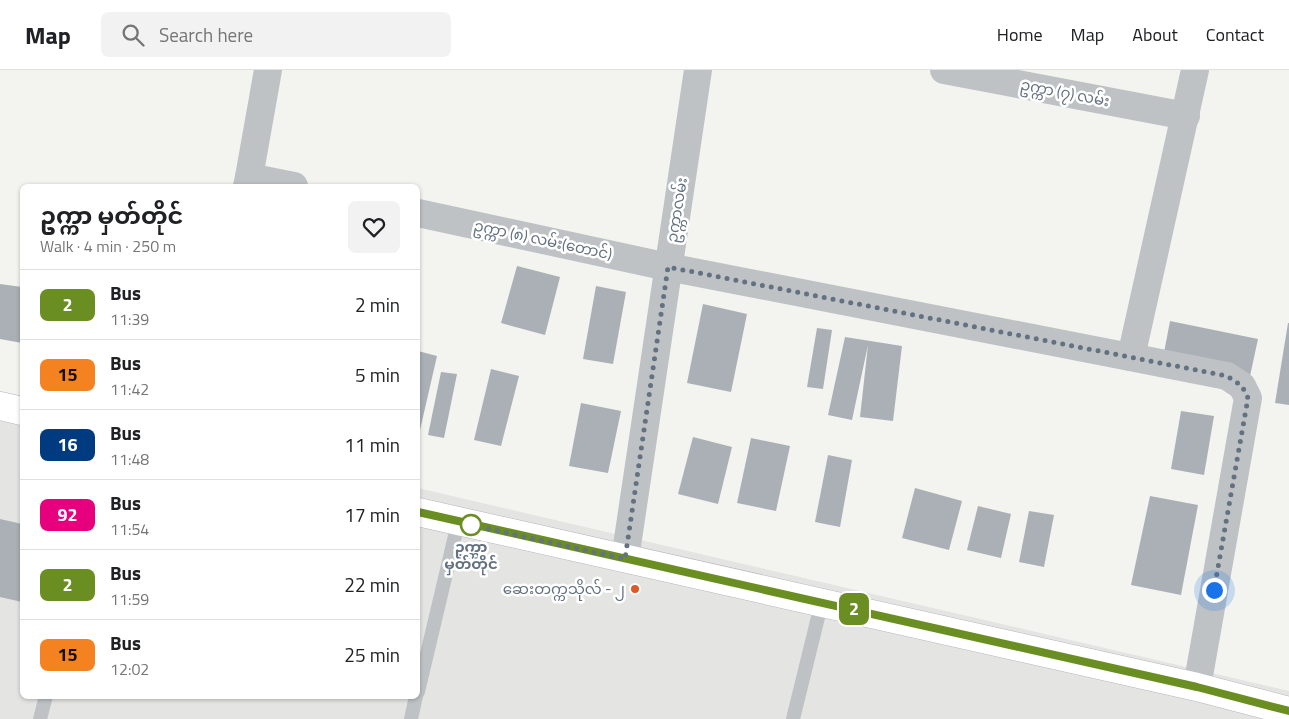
<!DOCTYPE html>
<html lang="en">
<head>
<meta charset="utf-8">
<style>
  body { margin:0; font-family:"Titillium Web","Noto Sans Myanmar",sans-serif; background:#f2f2f2; color:#202124; height:100vh; display:flex; flex-direction:column; font-size:19px; white-space:nowrap }
  * { box-sizing:border-box; margin:0 }
  p { font-size:16px; color:#757577 }
  .icon { flex:none; width:28px; height:28px; fill:none; stroke:currentColor; stroke-width:2; stroke-linecap:round; stroke-linejoin:round }
  .map { position:relative; flex:1; overflow:hidden }
  .sheet { position:absolute; left:20px; top:114px; width:400px; height:515px; display:flex; flex-direction:column; background:#fff; border-radius:8px; box-shadow:0 1px 4px #0004 }
  .sheet>* { flex:none }
  .badge { padding:0 10px; border-radius:8px; font-size:18px; line-height:32px }
  .you { position:absolute; width:25px; height:25px; margin:-12px; border:4px solid #fff; border-radius:50%; background:#1a73e8; box-shadow:0 0 0 8px #1a73e833 }
  .map>.badge { position:absolute; translate:-50% -50%; box-shadow:0 0 0 2px #fff }
  .round { display:grid; place-items:center; flex:none; width:52px; height:52px; border-radius:8px; background:#f2f2f2 }
  .summary { display:flex; align-items:center; justify-content:space-between; height:85px; padding:0 20px }
  h1 { font-size:24px; font-weight:700; line-height:38px }
  ul { padding:0; list-style:none }
  li { display:flex; align-items:center; gap:15px; height:70px; padding:0 20px; border-top:1px solid #e0e0e0 }
  li div { flex:1 }
  li b { display:block; font-size:19px }
  li em { font-style:normal }
  li .badge { min-width:55px; font-weight:700; text-align:center }
  header { display:flex; align-items:center; gap:30px; box-sizing:border-box; height:70px; padding:0 25px; background:#fff; border-bottom:1px solid #e0e0e0 }
  header strong { font-size:24px }
  nav { display:flex; gap:28px; margin-inline-start:auto; font-size:18px }
  .search { width:350px; height:45px; background:#f2f2f2; display:flex; align-items:center; gap:12px; box-sizing:border-box; padding:0 18px; border-radius:8px; color:#757577; font-size:19px }
  .map>svg:first-child { display:block }
  .built { fill:#e4e5e3 }
  .building { fill:#aab0b5 }
  .lines { fill:none; stroke-linecap:round; stroke-linejoin:round }
  .secondary-casing { stroke:#b3b7bc; stroke-width:29 }
  .service { stroke:#bec2c5; stroke-width:14 }
  .minor { stroke:#bec2c5; stroke-width:28 }
  .secondary { stroke:#fff; stroke-width:28 }
  .line-casing { stroke:#fff; stroke-width:11 }
  .line { stroke:#6b8e23; stroke-width:8 }
  .walk { stroke:#637180; stroke-width:5; stroke-dasharray:0 9 }
  .stop-dot { fill:#fff; stroke:#6b8e23; stroke-width:2.5 }
  .poi-dot { fill:#de5b25; stroke:#fff; stroke-width:2 }
  .labels { text-anchor:middle; stroke-width:5; stroke-linejoin:round; paint-order:stroke }
  .street-label { font-size:15px; fill:#637180; stroke:#fff }
  .stop-label { font-size:15px; font-weight:bold; fill:#637180; stroke:#fff }
  .poi-label { font-size:15px; fill:#637180; stroke:#fff; text-anchor:end }
</style>
</head>
<body>
<header>
<strong>Map</strong>
<div class="search"><svg class="icon" aria-label="search" viewBox="0 0 24 24"><circle cx="10" cy="10" r="6"/><path d="M15 15l6 6"/></svg>Search here</div>
<nav><a>Home</a><a>Map</a><a>About</a><a>Contact</a></nav>
</header>
<div class="map">
<svg width="1289" height="649" viewBox="0 0 1289 649">
  <rect width="100%" height="100%" fill="#f3f4ef"/>
  <polygon class="built" points="0,321 22,326 22,626 418,626 418,418 1289,621 1289,649 0,649"/>
  <g class="building">
    <polygon points="517,196 560,207 545,265 501,253"/>
    <polygon points="0,214 22,217 22,273 0,269"/>
    <polygon points="596,216 626,222 613,294 583,289"/>
    <polygon points="703,234 747,244 731,322 687,313"/>
    <polygon points="1170,251 1258,269 1250,306 1163,288"/>
    <polygon points="1288,253 1289,253 1289,335 1275,333"/>
    <polygon points="817,258 832,260 823,319 807,317"/>
    <polygon points="845,267 902,276 893,351 860,347 868,275 852,350 828,345"/>
    <polygon points="418,281 437,286 420,360 418,360"/>
    <polygon points="491,299 519,306 501,376 474,370"/>
    <polygon points="441,302 457,304 444,368 428,365"/>
    <polygon points="581,333 621,341 608,403 569,396"/>
    <polygon points="1181,341 1214,346 1204,405 1171,399"/>
    <polygon points="693,367 732,377 718,434 678,424"/>
    <polygon points="751,368 790,376 776,441 737,433"/>
    <polygon points="828,385 852,390 840,457 815,452"/>
    <polygon points="915,418 962,431 949,480 902,468"/>
    <polygon points="1150,426 1198,435 1181,525 1131,515"/>
    <polygon points="978,436 1011,444 1001,488 967,480"/>
    <polygon points="1029,441 1054,445 1044,497 1019,492"/>
    <polygon points="0,449 22,454 22,532 0,527"/>
  </g>
  <g class="lines">
    <defs>
      <g id="secondary">
        <polyline points="0,336 22,341"/>
        <polyline points="418,442 1197,617 1289,641"/>
      </g>
    </defs>
    <use href="#secondary" class="secondary-casing"/>
    <g class="service">
      <polyline points="418,622 458,453"/>
      <polyline points="40,649 46,626"/>
      <polyline points="411,649 416,626"/>
      <polyline points="793,649 822,531"/>
    </g>
    <g class="minor">
      <polyline points="944,0 1186,46"/>
      <polyline points="249,107 268,0"/>
      <polyline points="247,116 249,107 294,116"/>
      <polyline points="418,143 668,197 1227,306 1242,316 1248,328 1197,617"/>
      <polyline points="1131,287 1195,0"/>
      <polyline points="625,489 698,0"/>
    </g>
    <use href="#secondary" class="secondary"/>
  </g>
  <g class="lines">
    <defs>
      <polyline id="line" points="418,442 1197,617 1289,641"/>
    </defs>
    <use href="#line" class="line-casing"/>
    <use href="#line" class="line"/>
    <polyline class="walk" points="471,455 625,489 668,197 1227,306 1242,316 1248,328 1214,520"/>
  </g>
  <circle class="stop-dot" cx="471" cy="455" r="10"/>
  <circle class="poi-dot" cx="635" cy="519" r="5"/>
  <g class="labels">
    <g class="street-label">
      <text transform="translate(1065 23) rotate(11)" y="5">ဥက္ကာ (၇) လမ်း</text>
      <text transform="translate(677 140) rotate(-81)" y="5">ဥက္ကာလမ်း</text>
      <text transform="translate(543 170) rotate(12)" y="5">ဥက္ကာ (၈) လမ်း(တောင်)</text>
    </g>
    <g class="stop-label">
      <text x="471" y="482">ဥက္ကာ<tspan x="471" dy="17">မှတ်တိုင်</tspan></text>
    </g>
    <g class="poi-label">
      <text x="625" y="524">ဆေးတက္ကသိုလ် - ၂</text>
    </g>
  </g>
</svg>
<div class="you" style="left:1214px;top:520px"></div>
<b class="badge" style="left:854px;top:539px;background:#6b8e23;color:#fff">2</b>
<section class="sheet">
<div class="summary"><div><h1>ဥက္ကာ မှတ်တိုင်</h1><p>Walk · 4 min · 250 m</p></div><a class="round"><svg class="icon" aria-label="heart" viewBox="0 0 24 24"><path d="M12 20l-8-8c-3-5 5-10 8-4 3-6 11-1 8 4z"/></svg></a></div>
<ul>
<li><span class="badge" style="background:#6b8e23;color:#fff">2</span><div><b>Bus</b><p>11:39</p></div><em>2 min</em></li>
<li><span class="badge" style="background:#f58220;color:#111">15</span><div><b>Bus</b><p>11:42</p></div><em>5 min</em></li>
<li><span class="badge" style="background:#003b80;color:#fff">16</span><div><b>Bus</b><p>11:48</p></div><em>11 min</em></li>
<li><span class="badge" style="background:#e6007e;color:#fff">92</span><div><b>Bus</b><p>11:54</p></div><em>17 min</em></li>
<li><span class="badge" style="background:#6b8e23;color:#fff">2</span><div><b>Bus</b><p>11:59</p></div><em>22 min</em></li>
<li><span class="badge" style="background:#f58220;color:#111">15</span><div><b>Bus</b><p>12:02</p></div><em>25 min</em></li>
</ul>
</section>
</div>
</body>
</html>
